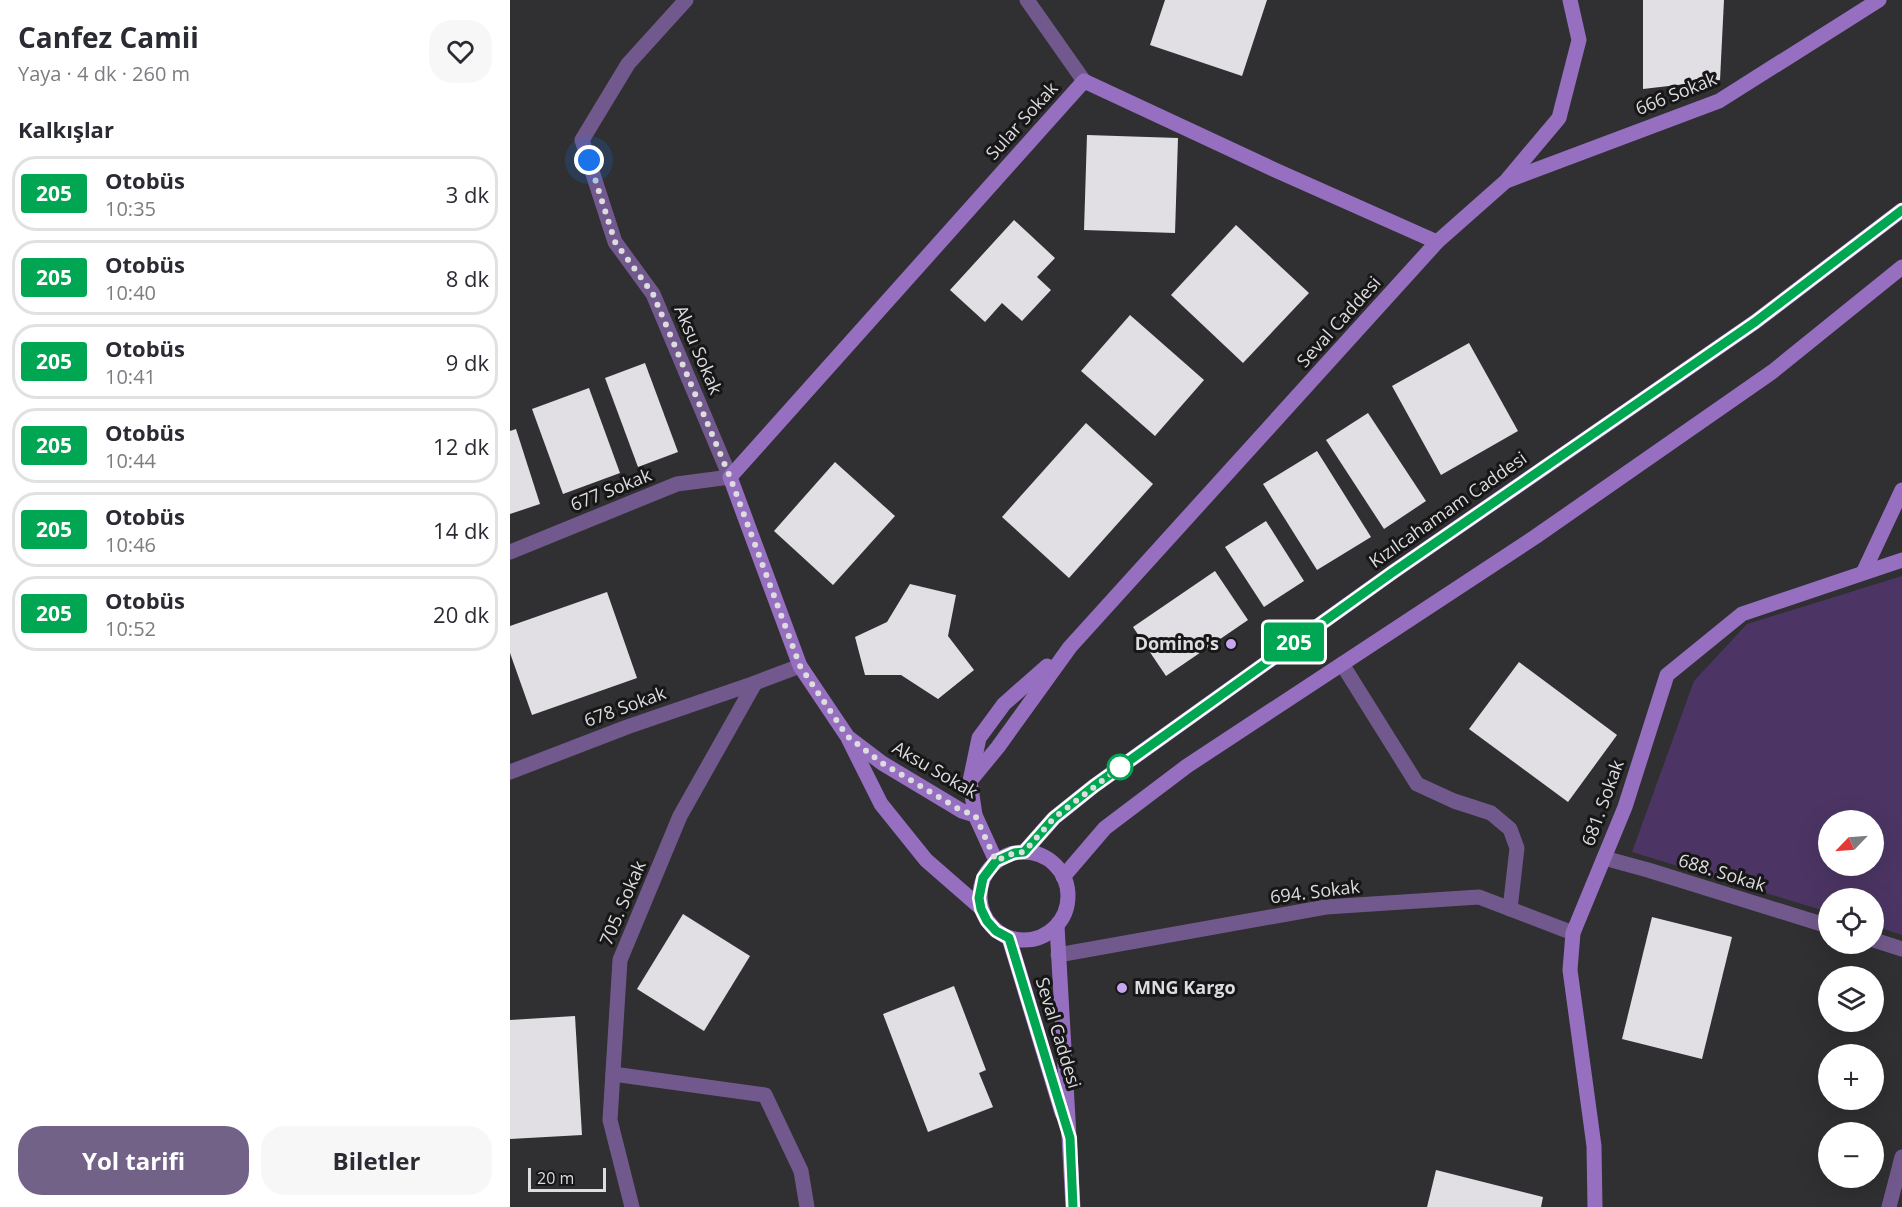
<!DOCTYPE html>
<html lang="tr">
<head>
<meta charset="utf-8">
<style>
  body { margin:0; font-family:"Open Sans",sans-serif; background:#f7f7f7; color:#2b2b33; height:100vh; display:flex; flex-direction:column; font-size:22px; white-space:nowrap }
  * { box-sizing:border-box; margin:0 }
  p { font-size:20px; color:#7c7c81 }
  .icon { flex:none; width:33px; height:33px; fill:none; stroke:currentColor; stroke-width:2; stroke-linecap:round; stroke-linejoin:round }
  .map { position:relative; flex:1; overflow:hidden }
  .side { display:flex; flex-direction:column; background:#fff; width:510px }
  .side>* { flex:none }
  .badge { padding:0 12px; border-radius:4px; font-size:21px; line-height:39px }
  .needle { width:39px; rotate:245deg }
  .fabs { position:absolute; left:1308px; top:810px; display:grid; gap:12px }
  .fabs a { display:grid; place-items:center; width:66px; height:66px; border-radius:50%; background:#fff; box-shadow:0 6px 24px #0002; font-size:30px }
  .scale { position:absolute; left:18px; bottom:15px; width:78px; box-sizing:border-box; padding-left:6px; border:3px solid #dddcde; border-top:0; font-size:16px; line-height:21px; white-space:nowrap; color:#dddcde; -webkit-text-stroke:4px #181718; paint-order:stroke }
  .you { position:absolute; width:30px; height:30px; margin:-15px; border:4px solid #fff; border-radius:50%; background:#1a73e8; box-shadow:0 0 0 9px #1a73e833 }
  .map>.badge { position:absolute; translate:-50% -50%; box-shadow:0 0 0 3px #fff }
  h2 { padding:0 18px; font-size:22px; line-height:54px }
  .round { display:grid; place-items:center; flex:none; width:63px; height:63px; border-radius:24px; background:#f7f7f7 }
  .headline { display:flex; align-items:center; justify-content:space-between; height:102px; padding:0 18px }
  h1 { font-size:28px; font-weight:700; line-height:45px }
  .primary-button { display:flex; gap:12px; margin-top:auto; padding:12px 18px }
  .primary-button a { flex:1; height:69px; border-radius:24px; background:#726288; color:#fff; font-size:24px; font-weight:700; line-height:69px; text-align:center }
  .primary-button a+a { background:#f7f7f7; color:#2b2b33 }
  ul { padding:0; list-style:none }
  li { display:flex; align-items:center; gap:18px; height:75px; margin:0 12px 9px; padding:0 6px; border:3px solid #e1e1e2; border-radius:24px }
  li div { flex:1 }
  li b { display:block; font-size:22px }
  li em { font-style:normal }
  li .badge { min-width:66px; font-weight:700; text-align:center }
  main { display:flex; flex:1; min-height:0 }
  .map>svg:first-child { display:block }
  .green { fill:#4c3564; fill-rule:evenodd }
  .building { fill:#e1dfe3 }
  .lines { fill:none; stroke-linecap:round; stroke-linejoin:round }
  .street { stroke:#72598d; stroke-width:15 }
  .secondary { stroke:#976fc1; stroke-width:15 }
  .line-casing { stroke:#fff; stroke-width:14 }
  .line { stroke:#00a651; stroke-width:9 }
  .walk { stroke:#dddcde; stroke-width:6; stroke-dasharray:0 10.8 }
  .poi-dot { fill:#c8a6ef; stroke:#181718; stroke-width:2 }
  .stop-dot { fill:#fff; stroke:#00a651; stroke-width:3 }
  .labels { text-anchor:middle; stroke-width:6; stroke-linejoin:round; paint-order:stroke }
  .street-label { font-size:18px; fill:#dddcde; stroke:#181718 }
  .poi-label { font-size:18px; font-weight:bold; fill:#dddcde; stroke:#181718; text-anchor:end }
</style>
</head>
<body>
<main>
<section class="side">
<div class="headline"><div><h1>Canfez Camii</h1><p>Yaya · 4 dk · 260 m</p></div><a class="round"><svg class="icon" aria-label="heart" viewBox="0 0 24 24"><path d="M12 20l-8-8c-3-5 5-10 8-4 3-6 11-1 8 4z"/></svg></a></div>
<h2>Kalkışlar</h2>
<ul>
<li><span class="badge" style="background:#00a651;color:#fff">205</span><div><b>Otobüs</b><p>10:35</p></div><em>3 dk</em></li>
<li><span class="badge" style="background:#00a651;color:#fff">205</span><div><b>Otobüs</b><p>10:40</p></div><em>8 dk</em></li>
<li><span class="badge" style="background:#00a651;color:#fff">205</span><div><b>Otobüs</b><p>10:41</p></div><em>9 dk</em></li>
<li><span class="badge" style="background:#00a651;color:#fff">205</span><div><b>Otobüs</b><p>10:44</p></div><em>12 dk</em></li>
<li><span class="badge" style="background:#00a651;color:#fff">205</span><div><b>Otobüs</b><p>10:46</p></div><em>14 dk</em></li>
<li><span class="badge" style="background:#00a651;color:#fff">205</span><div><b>Otobüs</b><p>10:52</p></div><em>20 dk</em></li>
</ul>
<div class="primary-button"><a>Yol tarifi</a><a>Biletler</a></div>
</section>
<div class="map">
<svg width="1392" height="1207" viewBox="0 0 1392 1207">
  <rect width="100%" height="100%" fill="#302f31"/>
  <path class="green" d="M 1392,576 L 1392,935 L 1364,926 L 1364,898 L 1318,898 L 1318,912 L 1122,852 L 1184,681 L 1237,624 ZM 1318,820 L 1364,820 L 1364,866 L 1318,866 Z"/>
  <g class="building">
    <polygon points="655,0 757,0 732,76 640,45"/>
    <polygon points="1133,0 1214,0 1210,80 1133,89"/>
    <polygon points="577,135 668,138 665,233 574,230"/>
    <polygon points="504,220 545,258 527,277 541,290 512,321 492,303 475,322 440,290"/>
    <polygon points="726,225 799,293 733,363 661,295"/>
    <polygon points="620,315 694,380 645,436 571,371"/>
    <polygon points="959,343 1008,431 931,475 882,386"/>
    <polygon points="135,363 168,452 128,467 95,378"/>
    <polygon points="79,388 110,473 53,494 22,409"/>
    <polygon points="858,413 916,501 874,529 816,440"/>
    <polygon points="576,423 643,484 559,578 492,517"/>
    <polygon points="6,429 30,504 0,514 0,431"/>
    <polygon points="807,451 861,537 807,570 753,484"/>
    <polygon points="325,462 385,516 323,585 264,531"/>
    <polygon points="756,521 794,581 754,607 715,547"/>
    <polygon points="705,571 738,620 656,676 623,627"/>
    <polygon points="400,584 446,595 438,636 464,670 428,699 391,675 355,675 345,637 377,622"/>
    <polygon points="97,592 127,678 22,715 0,653 0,626"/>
    <polygon points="1009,662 1107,735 1058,802 959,729"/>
    <polygon points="173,914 240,956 194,1031 127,989"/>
    <polygon points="1142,917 1222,937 1192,1059 1112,1039"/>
    <polygon points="444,986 476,1070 469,1073 483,1107 418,1132 373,1014"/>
    <polygon points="65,1016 72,1135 0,1139 0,1020"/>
    <polygon points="926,1170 1033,1197 1031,1207 917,1207"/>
  </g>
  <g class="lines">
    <g class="street">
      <polyline points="517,0 574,81"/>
      <polyline points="0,552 167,484 220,477 143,294 105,242 72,140 118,64 176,0"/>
      <polyline points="832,664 907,784 944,801 981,813 1000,829 1007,848 1000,909"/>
      <polyline points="0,772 117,727 245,683"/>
      <polyline points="1094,858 1138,870 1318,926"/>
      <polyline points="1364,940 1392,949"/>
      <polyline points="548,955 816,907 969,897 1063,933"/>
      <polyline points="103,1074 255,1095 291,1171 297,1207"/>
      <polyline points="122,1207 100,1120 110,960 170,816 245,683 290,666"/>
      <polyline points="1379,1207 1392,1157"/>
    </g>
    <g class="secondary">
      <polyline points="999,180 1209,101 1369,0"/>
      <polyline points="1354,571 1392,490"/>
      <polyline points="339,738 372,763 452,811 465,815"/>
      <polyline points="460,781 488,747 560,647 927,242 996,181 1049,118 1069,40 1060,0"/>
      <circle cx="514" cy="896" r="44"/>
      <polyline points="514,852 544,818 584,786 883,572 1245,322 1392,210"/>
      <polyline points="486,861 465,815 460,781 469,738 494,704 537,666"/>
      <polyline points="553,877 595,828 677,766 1025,537 1262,372 1392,267"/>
      <polyline points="471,908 416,860 371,804 337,736 290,666 220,477 574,81 765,170 927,242"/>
      <polyline points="547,926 563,1207"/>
      <polyline points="499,938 552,1113"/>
      <polyline points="1085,1207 1084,1146 1060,970 1063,933 1115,807 1157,675 1232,614 1392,560"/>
    </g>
  </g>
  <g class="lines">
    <defs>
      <polyline id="line" points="563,1207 560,1138 499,938 486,931 477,921 471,909 469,898 473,878 486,861 504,853 514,852 544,818 584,786 883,572 1245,322 1392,210"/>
    </defs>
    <use href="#line" class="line-casing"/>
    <use href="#line" class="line"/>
    <polyline class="walk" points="79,160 105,242 143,294 220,477 290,666 337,736 372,763 452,811 465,815 486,861 504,853 514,852 544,818 610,767"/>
  </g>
  <g class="poi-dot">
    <circle cx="721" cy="644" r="6"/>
    <circle cx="612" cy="988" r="6"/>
  </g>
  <circle class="stop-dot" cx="610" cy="767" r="12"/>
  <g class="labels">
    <g class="street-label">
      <text transform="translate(1166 94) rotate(-22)" y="6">666 Sokak</text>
      <text transform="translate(512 121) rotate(-48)" y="6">Sular Sokak</text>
      <text transform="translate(829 322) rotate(-48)" y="6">Seval Caddesi</text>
      <text transform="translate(188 350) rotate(67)" y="6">Aksu Sokak</text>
      <text transform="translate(101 490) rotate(-22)" y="6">677 Sokak</text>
      <text transform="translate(938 510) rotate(-35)" y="6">Kızılcahamam Caddesi</text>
      <text transform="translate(115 707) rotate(-20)" y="6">678 Sokak</text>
      <text transform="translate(425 770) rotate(30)" y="6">Aksu Sokak</text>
      <text transform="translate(1093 803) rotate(-70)" y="6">681. Sokak</text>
      <text transform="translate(1212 873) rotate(17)" y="6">688. Sokak</text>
      <text transform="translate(805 892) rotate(-7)" y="6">694. Sokak</text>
      <text transform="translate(113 903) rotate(-67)" y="6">705. Sokak</text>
      <text transform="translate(548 1033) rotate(73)" y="6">Seval Caddesi</text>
    </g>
    <g class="poi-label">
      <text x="709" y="650">Domino's</text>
      <text x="624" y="994" text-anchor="start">MNG Kargo</text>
    </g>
  </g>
</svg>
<div class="fabs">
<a><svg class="needle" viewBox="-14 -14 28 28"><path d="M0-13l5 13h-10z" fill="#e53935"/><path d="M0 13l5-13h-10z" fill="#7c7c81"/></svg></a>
<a><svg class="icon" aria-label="locate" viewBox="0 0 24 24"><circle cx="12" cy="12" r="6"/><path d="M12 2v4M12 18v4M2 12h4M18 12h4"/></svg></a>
<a><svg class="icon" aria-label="layers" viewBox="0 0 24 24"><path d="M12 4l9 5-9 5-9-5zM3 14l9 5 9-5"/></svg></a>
<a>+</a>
<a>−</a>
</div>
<div class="scale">20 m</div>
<div class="you" style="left:79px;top:160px"></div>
<b class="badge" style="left:784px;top:642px;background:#00a651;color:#fff">205</b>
</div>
</main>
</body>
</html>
